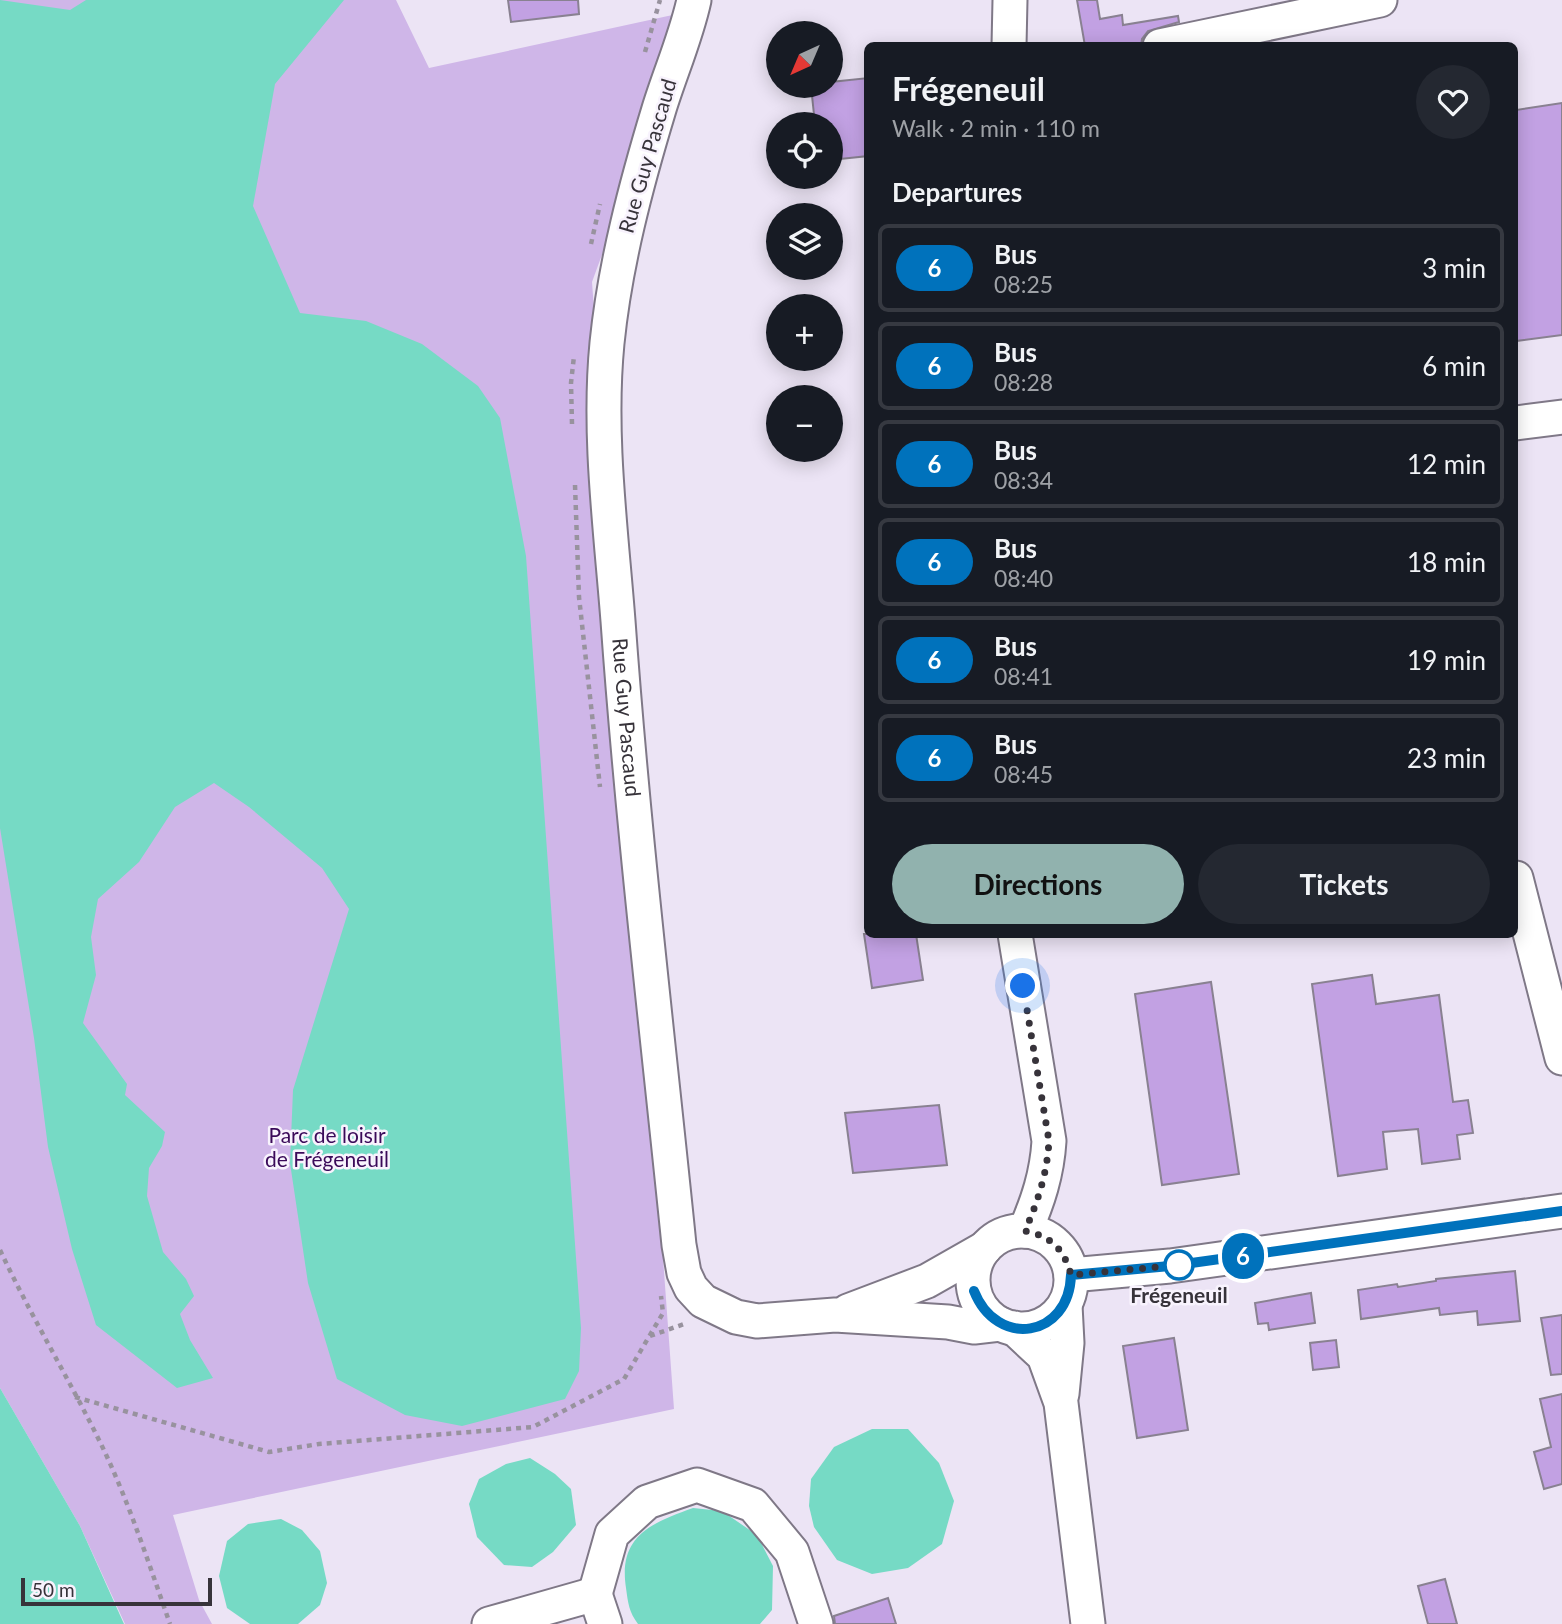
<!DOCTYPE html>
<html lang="en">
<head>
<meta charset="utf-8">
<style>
  body { margin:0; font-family:Lato,sans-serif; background:#242831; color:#f1f3f6; height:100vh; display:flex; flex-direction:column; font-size:26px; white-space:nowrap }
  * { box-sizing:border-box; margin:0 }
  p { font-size:23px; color:#9ea1a6 }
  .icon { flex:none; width:38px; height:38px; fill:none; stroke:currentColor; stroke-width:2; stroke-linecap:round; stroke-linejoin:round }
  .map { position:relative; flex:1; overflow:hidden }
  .side { position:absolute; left:864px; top:42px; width:654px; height:896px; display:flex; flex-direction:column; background:#171b24; border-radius:10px; box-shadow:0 4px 18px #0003 }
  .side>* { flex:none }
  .badge { padding:0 14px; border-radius:23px; font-size:24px; line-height:46px }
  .needle { width:46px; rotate:224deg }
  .fabs { position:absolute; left:766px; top:21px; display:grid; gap:14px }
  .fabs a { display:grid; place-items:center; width:77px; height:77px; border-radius:50%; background:#171b24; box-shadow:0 4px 18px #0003; font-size:35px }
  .scale { position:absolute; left:21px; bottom:18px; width:191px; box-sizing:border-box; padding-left:7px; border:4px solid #37333a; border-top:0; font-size:19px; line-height:24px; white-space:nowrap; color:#37333a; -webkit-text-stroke:5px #f8f3fd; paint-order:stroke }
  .you { position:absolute; width:35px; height:35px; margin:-18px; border:5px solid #fff; border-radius:50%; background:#1a73e8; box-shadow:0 0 0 10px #1a73e833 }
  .map>.badge { position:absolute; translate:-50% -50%; box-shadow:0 0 0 4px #fff }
  h2 { padding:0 28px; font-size:26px; line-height:63px }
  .round { display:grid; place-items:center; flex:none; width:74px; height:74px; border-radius:37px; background:#242831 }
  .head { display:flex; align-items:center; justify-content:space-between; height:119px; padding:0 28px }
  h1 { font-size:33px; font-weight:700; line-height:52px }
  .action { display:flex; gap:14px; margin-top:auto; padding:14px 28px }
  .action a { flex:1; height:80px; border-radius:42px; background:#91b2ae; color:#111; font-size:28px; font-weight:700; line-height:80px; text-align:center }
  .action a+a { background:#242831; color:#f1f3f6 }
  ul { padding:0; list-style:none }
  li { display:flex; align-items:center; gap:21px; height:88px; margin:0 14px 10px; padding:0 14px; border:4px solid #363941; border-radius:10px }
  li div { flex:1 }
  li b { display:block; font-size:26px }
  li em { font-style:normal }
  li .badge { min-width:77px; font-weight:700; text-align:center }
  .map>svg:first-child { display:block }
  .green { fill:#cfb6e8 }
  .water { fill:#76dac5 }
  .building { fill:#c2a1e3; stroke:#898191; stroke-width:2 }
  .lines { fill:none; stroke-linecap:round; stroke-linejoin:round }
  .minor-casing { stroke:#7f7887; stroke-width:37 }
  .path { stroke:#98929e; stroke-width:4.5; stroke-dasharray:5 5; stroke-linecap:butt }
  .minor { stroke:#fff; stroke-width:33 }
  .line-casing { stroke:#fff; stroke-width:16 }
  .line { stroke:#0072bc; stroke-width:10 }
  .walk { stroke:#37333a; stroke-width:7; stroke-dasharray:0 12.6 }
  .stop-dot { fill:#fff; stroke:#0072bc; stroke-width:3.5 }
  .labels { text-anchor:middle; stroke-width:5; stroke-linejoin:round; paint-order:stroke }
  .street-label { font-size:21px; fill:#37333a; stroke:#f8f3fd }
  .park-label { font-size:21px; fill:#3a0a59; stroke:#f8f3fd }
  .stop-label { font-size:21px; font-weight:bold; fill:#37333a; stroke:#f8f3fd }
</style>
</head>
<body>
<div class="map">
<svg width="1562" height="1624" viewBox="0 0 1562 1624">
  <rect width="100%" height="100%" fill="#ece4f5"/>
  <polygon class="green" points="0,0 396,0 429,68 691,11 592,282 674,1409 173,1515 199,1600 212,1624 125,1624 80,1526 0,1388"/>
  <g class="water">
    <polygon points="0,0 70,10 86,0 344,0 275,84 253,206 300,313 366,321 422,344 478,386 500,418 526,556 581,1328 579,1371 565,1399 462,1426 405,1415 337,1379 308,1283 290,1163 293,1090 349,909 322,868 249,807 214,783 175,807 139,862 98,899 91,937 96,975 83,1023 127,1084 125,1095 165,1132 162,1146 149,1168 147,1196 163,1252 186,1279 194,1296 180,1314 190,1340 213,1378 177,1388 96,1325 72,1249 48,1147 34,1038 0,828"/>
    <polygon points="0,1388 80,1526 124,1624 0,1624"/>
    <polygon points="872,1429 908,1429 939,1463 954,1501 942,1544 908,1568 872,1574 837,1560 814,1527 809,1506 811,1479 834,1447"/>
    <polygon points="530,1458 555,1474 571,1489 576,1525 553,1552 532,1567 504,1565 477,1537 469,1504 479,1479 506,1464"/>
    <path d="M 693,1508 L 722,1511 L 757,1535 L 773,1566 L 772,1610 L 760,1624 L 638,1624 C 629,1612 628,1603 626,1588 C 618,1536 651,1523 693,1508 Z"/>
    <polygon points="281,1519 302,1530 320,1551 327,1583 320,1605 298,1624 250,1624 227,1608 219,1576 227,1541 248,1524"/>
  </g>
  <g class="building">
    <polygon points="508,0 578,0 579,14 511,22"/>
    <polygon points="1077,0 1097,0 1100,19 1122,15 1123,25 1178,16 1179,22 1148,31 1142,39 1141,46 1085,46"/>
    <polygon points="868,78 868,156 831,160 831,124 815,124 811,86 831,86 831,82"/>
    <polygon points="1562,103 1562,335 1516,341 1516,110"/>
    <polygon points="864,934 916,934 923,980 872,988"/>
    <polygon points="1372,975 1376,1004 1439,995 1453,1102 1468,1100 1473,1133 1457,1135 1460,1159 1422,1164 1418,1129 1383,1132 1387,1169 1338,1176 1312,984"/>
    <polygon points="1211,982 1239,1174 1162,1185 1135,994"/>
    <polygon points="939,1105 947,1165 853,1173 845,1113"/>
    <polygon points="1515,1271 1520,1321 1478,1325 1477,1311 1440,1315 1439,1308 1361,1319 1358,1290 1397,1284 1398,1287 1436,1281 1436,1279"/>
    <polygon points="1311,1293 1315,1323 1269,1330 1268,1323 1258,1324 1255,1303"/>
    <polygon points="1562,1315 1562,1374 1551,1375 1541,1318"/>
    <polygon points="1174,1338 1188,1430 1137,1438 1123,1346"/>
    <polygon points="1336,1340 1339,1367 1313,1370 1310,1343"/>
    <polygon points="1562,1394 1562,1484 1544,1489 1534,1452 1551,1447 1540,1399"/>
    <polygon points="1445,1579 1457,1624 1428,1624 1418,1586"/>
    <polygon points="888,1598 896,1624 835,1624 834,1616"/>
  </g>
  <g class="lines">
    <defs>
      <g id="minor">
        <path id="s1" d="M 694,0 C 686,37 670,73 659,109 C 636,185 615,264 607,343 C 598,435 611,530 618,621 C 633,830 658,1038 679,1245 L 684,1273 L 691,1288 L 703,1301 L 736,1317 L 757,1321 L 835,1315 L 948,1322 L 974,1327 L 1000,1324"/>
        <polyline points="1009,46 1010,0"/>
        <polyline points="1160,46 1380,0"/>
        <polyline points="1516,423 1562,417"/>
        <polyline points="1516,878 1562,1058"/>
        <path d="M 1015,934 L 1049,1141 C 1047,1174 1038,1201 1025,1231"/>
        <circle cx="1022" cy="1280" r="49"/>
        <polyline points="1071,1275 1170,1266 1562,1211"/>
        <polyline points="848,1311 927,1281 985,1248"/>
        <polyline points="1014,1328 1044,1356 1061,1403 1088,1624"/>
        <polyline points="1062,1394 1067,1343 1065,1305"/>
        <polyline points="595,1594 612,1534 647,1502 697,1485 753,1505 792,1552 816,1624"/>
        <polyline points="489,1624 595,1594 605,1624"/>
      </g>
    </defs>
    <use href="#minor" class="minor-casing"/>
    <g class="path">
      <polyline points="645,52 660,0"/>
      <polyline points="591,244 600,204"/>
      <polyline points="572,424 571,383 574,356"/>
      <polyline points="575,485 579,597 600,787"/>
      <path d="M 0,1250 C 31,1316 69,1379 101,1444 C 129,1502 149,1564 170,1624"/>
      <polyline points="650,1336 684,1324"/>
      <polyline points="75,1397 269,1452 319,1444 533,1427 624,1379 663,1313 661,1296"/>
    </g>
    <use href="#minor" class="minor"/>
  </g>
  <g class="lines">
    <defs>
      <path id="line" d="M 974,1291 C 997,1349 1069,1338 1071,1275 L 1170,1266 L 1562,1211"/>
    </defs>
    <use href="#line" class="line-casing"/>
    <use href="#line" class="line"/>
    <path class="walk" d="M 1023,986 L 1049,1141 C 1047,1174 1038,1201 1025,1231 C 1051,1236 1064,1249 1071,1275 L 1179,1265"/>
  </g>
  <circle class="stop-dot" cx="1179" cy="1265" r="14"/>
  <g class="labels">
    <g class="street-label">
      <text transform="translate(648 156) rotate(-74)" y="7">Rue Guy Pascaud</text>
      <text dy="7" stroke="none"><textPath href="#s1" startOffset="730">Rue Guy Pascaud</textPath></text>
    </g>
    <g class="park-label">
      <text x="327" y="1143">Parc de loisir<tspan x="327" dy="24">de Frégeneuil</tspan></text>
    </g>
    <g class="stop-label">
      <text x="1179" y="1303">Frégeneuil</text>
    </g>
  </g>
</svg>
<div class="fabs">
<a><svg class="needle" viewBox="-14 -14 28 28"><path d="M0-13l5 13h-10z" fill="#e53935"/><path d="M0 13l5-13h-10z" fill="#9ea1a6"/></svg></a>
<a><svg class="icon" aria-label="locate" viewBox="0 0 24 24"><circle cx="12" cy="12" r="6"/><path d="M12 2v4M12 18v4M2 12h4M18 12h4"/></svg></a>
<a><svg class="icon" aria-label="layers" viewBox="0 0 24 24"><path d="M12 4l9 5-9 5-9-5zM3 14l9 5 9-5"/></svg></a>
<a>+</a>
<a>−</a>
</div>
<div class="scale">50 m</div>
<div class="you" style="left:1023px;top:986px"></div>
<b class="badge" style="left:1243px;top:1256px;background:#0072bc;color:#fff">6</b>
<section class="side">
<div class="head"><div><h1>Frégeneuil</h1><p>Walk · 2 min · 110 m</p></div><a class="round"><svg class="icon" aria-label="heart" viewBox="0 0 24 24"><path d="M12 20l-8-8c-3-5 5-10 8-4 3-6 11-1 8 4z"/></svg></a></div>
<h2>Departures</h2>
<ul>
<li><span class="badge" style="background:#0072bc;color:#fff">6</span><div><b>Bus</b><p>08:25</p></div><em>3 min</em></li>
<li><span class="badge" style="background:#0072bc;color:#fff">6</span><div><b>Bus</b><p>08:28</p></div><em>6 min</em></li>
<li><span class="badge" style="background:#0072bc;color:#fff">6</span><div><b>Bus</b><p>08:34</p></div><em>12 min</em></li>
<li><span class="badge" style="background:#0072bc;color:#fff">6</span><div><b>Bus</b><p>08:40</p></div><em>18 min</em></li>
<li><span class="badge" style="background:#0072bc;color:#fff">6</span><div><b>Bus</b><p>08:41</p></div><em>19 min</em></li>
<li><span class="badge" style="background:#0072bc;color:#fff">6</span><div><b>Bus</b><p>08:45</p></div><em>23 min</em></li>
</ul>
<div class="action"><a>Directions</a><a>Tickets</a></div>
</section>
</div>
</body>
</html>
